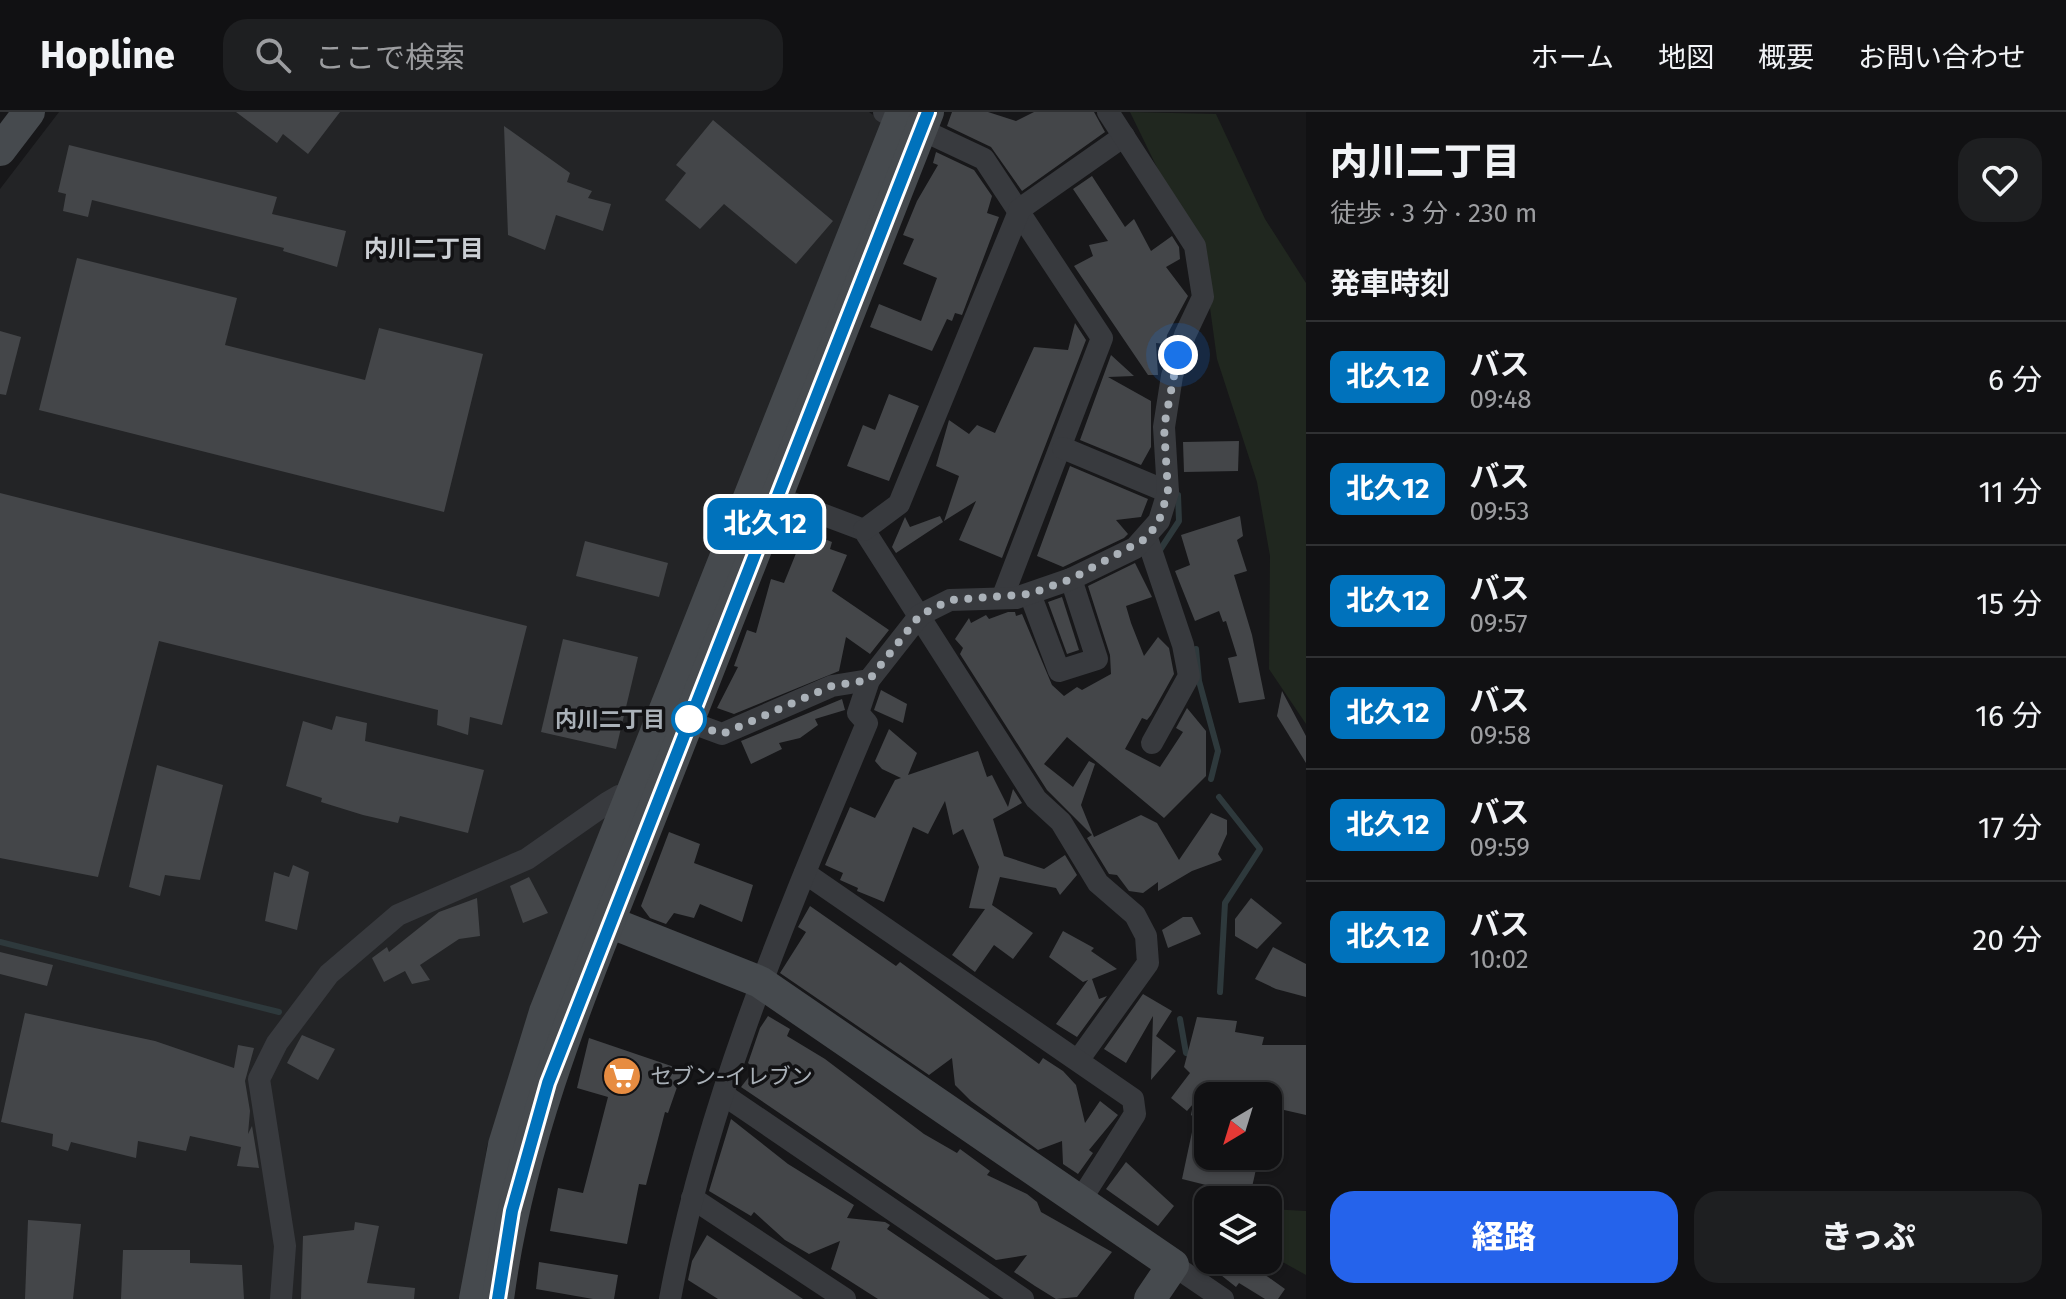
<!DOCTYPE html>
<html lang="ja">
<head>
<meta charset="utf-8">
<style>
  body { margin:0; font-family:"Fira Sans","Noto Sans JP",sans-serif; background:#1e1f21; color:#f1f3f6; height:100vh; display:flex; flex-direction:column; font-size:30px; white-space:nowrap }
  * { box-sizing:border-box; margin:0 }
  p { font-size:26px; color:#9c9da0 }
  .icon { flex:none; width:44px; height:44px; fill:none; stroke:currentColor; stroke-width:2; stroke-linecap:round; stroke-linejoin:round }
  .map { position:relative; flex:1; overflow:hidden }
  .drawer { display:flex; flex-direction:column; background:#111113; width:760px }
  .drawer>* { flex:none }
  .badge { padding:0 16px; border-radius:12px; font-size:28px; line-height:52px }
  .needle { width:52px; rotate:218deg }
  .controls { position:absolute; left:1194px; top:970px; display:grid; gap:16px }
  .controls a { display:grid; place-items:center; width:88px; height:88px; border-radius:16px; background:#111113; box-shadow:0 2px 6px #0004,0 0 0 2px #303133; font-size:40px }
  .you { position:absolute; width:40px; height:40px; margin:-20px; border:6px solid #fff; border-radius:50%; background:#1a73e8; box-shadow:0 0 0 12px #1a73e833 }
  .map>.badge { position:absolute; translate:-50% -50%; box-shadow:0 0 0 4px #fff }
  h2 { padding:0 24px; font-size:30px; line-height:72px }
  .round { display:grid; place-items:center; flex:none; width:84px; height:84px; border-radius:24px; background:#1e1f21 }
  .headline { display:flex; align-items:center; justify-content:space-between; height:136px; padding:0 24px }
  h1 { font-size:38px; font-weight:800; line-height:60px }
  .button { display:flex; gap:16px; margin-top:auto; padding:16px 24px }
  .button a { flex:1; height:92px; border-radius:24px; background:#2563eb; color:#fff; font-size:32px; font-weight:800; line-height:92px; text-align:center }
  .button a+a { background:#1e1f21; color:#f1f3f6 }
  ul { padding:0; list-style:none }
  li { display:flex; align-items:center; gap:24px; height:112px; padding:0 24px; border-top:2px solid #303133 }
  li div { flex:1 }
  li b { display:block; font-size:30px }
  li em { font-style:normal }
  li .badge { min-width:88px; font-weight:700; text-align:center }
  header { display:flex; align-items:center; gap:48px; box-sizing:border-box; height:112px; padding:0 40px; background:#111113; border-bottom:2px solid #303133 }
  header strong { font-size:38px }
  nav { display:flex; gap:44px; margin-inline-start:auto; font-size:28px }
  .search { width:560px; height:72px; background:#1e1f21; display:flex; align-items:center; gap:20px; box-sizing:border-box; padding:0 28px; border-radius:24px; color:#9c9da0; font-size:30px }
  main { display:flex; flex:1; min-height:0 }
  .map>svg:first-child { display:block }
  .built { fill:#232426 }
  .green { fill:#20271f }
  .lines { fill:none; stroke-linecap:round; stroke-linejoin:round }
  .stream { stroke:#2e393c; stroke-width:6 }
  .building { fill:#444649 }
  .street { stroke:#383a3e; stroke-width:22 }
  .secondary { stroke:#464a4e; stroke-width:32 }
  .line-casing { stroke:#fff; stroke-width:18 }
  .line { stroke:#0072bc; stroke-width:12 }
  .walk { stroke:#aab1b8; stroke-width:8; stroke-dasharray:0 14.4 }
  .stop-dot { fill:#fff; stroke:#0072bc; stroke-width:4 }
  .labels { text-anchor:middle; stroke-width:7; stroke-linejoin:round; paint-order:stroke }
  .stop-label { font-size:22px; font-weight:bold; fill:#aab1b8; stroke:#121214; text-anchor:end }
  .poi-label { font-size:22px; fill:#aab1b8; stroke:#121214; text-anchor:start }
  .neighbourhood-label { font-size:24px; font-weight:bold; fill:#cbcfd4; stroke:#121214 }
</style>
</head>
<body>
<header>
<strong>Hopline</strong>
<div class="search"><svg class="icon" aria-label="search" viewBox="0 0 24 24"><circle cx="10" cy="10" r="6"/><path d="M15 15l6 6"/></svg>ここで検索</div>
<nav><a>ホーム</a><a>地図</a><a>概要</a><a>お問い合わせ</a></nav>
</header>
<main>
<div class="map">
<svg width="1306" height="1187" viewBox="0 0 1306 1187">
  <rect width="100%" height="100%" fill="#171719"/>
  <polygon class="built" points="59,0 869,0 883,10 487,1034 464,1187 0,1187 0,77"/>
  <g class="green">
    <polygon points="1130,0 1216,2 1265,107 1306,171 1306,612 1269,557 1270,444 1257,370 1217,247 1204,152"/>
    <polygon points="1268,1097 1306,1099 1306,1163 1268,1142"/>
  </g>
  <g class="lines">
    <g class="stream">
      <polyline points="1160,438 1179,409 1178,383"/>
      <polyline points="1196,537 1199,569 1218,639 1211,667"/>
      <polyline points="1219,685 1260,737 1225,791 1220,880"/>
      <polyline points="0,830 279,900"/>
      <polyline points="1180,907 1186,941 1196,943"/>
    </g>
  </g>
  <g class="building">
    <polygon points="236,0 340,0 308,42 283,22 277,31"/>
    <polygon points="952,0 988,0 1016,9 1034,0 1094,0 1105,20 1022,79 991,35 947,14"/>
    <polygon points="713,8 833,109 796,152 724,92 700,117 665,88 686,61 676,53"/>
    <polygon points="504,14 570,61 567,70 592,79 588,86 611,92 603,119 556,103 545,138 508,123"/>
    <polygon points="69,33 277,85 272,102 346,119 337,155 283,139 284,136 92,88 88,105 63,99 66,82 58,80"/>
    <polygon points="936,40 974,58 992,84 987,101 999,105 962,203 955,201 952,209 947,207 932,239 870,215 879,192 921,209 937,166 903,152 914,127 903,123 917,89 938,53 933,51"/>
    <polygon points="1092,64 1125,115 1134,107 1151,139 1172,124 1179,135 1180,147 1166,155 1188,184 1167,223 1166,232 1156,231 1158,263 1148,263 1074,154 1093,144 1089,133 1108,129 1073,77"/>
    <polygon points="77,146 237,186 225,233 365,268 379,216 483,242 444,400 39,298"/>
    <polygon points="1075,211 1086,228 1002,446 959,428 976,389 944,409 959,364 936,354 949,308 969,322 977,313 995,321 1034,235 1068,238"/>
    <polygon points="0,219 21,225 6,283 0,282"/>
    <polygon points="1111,243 1134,264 1108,265 1151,289 1151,335 1141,353 1080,328"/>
    <polygon points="889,282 919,294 889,369 847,354 863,313 875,318"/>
    <polygon points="1239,329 1238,359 1184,360 1183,330"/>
    <polygon points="1070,354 1148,387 1141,405 1116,408 1128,422 1124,426 1063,455 1037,444"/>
    <polygon points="0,381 527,514 502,613 470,605 468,623 437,613 438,598 159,529 98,765 0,746"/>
    <polygon points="940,404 943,410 896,441 892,435 905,405 910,415"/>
    <polygon points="1240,404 1243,424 1237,428 1247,459 1234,463 1252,523 1265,587 1239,591 1228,546 1237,544 1226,509 1223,510 1219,499 1195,509 1175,459 1190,453 1181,423"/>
    <polygon points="805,419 832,430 830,437 847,443 832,479 889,518 870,542 846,525 839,559 734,602 717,596 738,555 734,554 747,518 756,521 771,467 784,471"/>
    <polygon points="585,429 668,451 659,485 576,464"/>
    <polygon points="1135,451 1152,485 1126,494 1131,511 1144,544 1158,525 1169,536 1174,562 1151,603 1147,608 1142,606 1125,637 1160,655 1183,620 1176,616 1187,596 1206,619 1206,664 1164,706 1067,625 1044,652 1073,675 1089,649 1095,652 1081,693 1094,725 1141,703 1157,711 1179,748 1211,701 1227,708 1227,722 1218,742 1222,748 1192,759 1158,779 1158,770 1143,781 1129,779 1117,763 1109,762 1087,726 1092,723 1047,678 960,542 963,536 955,527 969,506 971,511 986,503 989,507 1008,500 1015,500 1016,504 1022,502 1052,573 1064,584 1077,575 1082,578 1111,562 1110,543 1088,474"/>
    <polygon points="1062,485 1079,538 1067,542 1048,490"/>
    <polygon points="563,527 638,545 616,637 541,620"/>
    <polygon points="881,578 907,592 903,611 874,598"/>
    <polygon points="1282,579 1306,624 1306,651 1277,604"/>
    <polygon points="842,587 845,598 815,607 818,613 800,626 779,631 782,637 751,652 741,629"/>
    <polygon points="336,604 367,611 365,629 484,658 468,721 400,704 398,711 363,703 321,690 322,686 286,674 303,609 332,618"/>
    <polygon points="889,617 917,641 908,663 978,639 987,665 992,663 1008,695 1013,677 1022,691 993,707 1004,744 1044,757 1065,743 1077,763 1060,783 1056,776 1000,765 992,793 1033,821 1013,847 994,833 975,860 952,843 985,797 969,796 979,755 963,717 953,723 945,689 928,722 913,715 884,790 857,779 858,776 840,768 843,761 825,753 850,695 875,706 895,668 901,666 882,657 875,649"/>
    <polygon points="157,653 223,673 200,768 165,763 160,784 129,775"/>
    <polygon points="669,720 700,732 694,751 753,773 742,810 700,792 694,806 674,801 666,812 650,806 641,794"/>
    <polygon points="293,753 309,760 297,818 265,809 274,760 289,765"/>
    <polygon points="529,765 548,801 523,811 510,774"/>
    <polygon points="477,786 480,824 459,827 420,853 430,868 412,872 405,859 384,870 372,846 387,835 389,840 439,800"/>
    <polygon points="1251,786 1282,811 1257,837 1235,824 1235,807"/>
    <polygon points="810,794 896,854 900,850 1039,952 1043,946 1063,959 1076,973 1085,1011 1100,989 1118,1003 1089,1038 1093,1041 1078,1062 1063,1052 1062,1029 1038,1038 971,989 955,973 952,946 929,963 780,861 806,820 798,815"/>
    <polygon points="1183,805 1192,805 1201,822 1168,836 1162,818"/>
    <polygon points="1063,819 1094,836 1091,839 1117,857 1092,867 1099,887 1107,884 1077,925 1056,912 1088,868 1083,870 1049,845"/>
    <polygon points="1273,835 1306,852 1306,885 1276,877 1255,867"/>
    <polygon points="0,840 53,853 47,874 0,862"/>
    <polygon points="1143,882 1172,899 1156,924 1176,939 1151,968 1153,904 1126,951 1104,937"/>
    <polygon points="25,901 155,929 234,956 238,933 254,936 245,969 250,999 248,1022 252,1014 259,1056 237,1054 241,1035 190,1024 186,1039 138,1029 136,1046 71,1030 68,1039 52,1034 53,1022 1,1010"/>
    <polygon points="768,904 790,917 787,924 825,947 924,1022 957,1041 960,1037 990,1059 987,1063 1027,1082 1037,1090 1041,1100 1112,1140 1077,1185 1056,1187 1035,1174 1014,1160 1027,1143 996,1148 741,975 755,957 748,951 760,916"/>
    <polygon points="1197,905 1237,909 1235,920 1264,925 1262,933 1306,933 1306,1003 1271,995 1274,984 1248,984 1213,975 1212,984 1208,983 1208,1044 1259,1044 1250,1084 1182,1067 1195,1006 1191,1003 1193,992 1187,999 1171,986 1190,961 1184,955"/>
    <polygon points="302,923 335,937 318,968 287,951"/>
    <polygon points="589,926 683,958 668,1001 665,1000 646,1073 639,1072 627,1132 550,1119 558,1076 583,1081 608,985 577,976"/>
    <polygon points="731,1007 788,1052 854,1093 847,1106 885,1110 890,1113 887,1117 990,1187 878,1187 831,1157 840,1129 809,1142 785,1128 754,1100 751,1104 709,1079"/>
    <polygon points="1126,1050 1174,1094 1158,1114 1106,1077"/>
    <polygon points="28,1108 81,1112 73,1187 25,1187"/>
    <polygon points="355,1110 379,1114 367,1171 415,1176 414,1187 301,1187 303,1124 354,1118"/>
    <polygon points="707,1123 803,1187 718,1187 688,1168 692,1149"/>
    <polygon points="123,1138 190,1138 190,1151 242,1153 244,1187 121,1187"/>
    <polygon points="1202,1148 1260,1148 1254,1155 1285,1177 1278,1187 1265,1187 1239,1171 1236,1175"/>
    <polygon points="539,1150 618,1163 614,1187 593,1187 536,1177"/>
  </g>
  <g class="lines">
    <g class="street">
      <polyline points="884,0 984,47 1102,226 1003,484"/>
      <polyline points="1063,336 1168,380"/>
      <polyline points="763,380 864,418 1036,687 1061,710 1098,771 1135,803 1146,824 1148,851 1079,947"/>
      <polyline points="864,418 899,392 1020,97 1124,24"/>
      <polyline points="1147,426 1183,533 1189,564 1152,631"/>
      <polyline points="1030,482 1059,559 1097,547 1071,467"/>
      <polyline points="676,605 722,622 832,574 869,568"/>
      <polyline points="805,761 1133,987 1135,1002 1080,1089"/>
      <polyline points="724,983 1023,1187"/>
      <polyline points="692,1086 845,1187"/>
      <polyline points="1173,1153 1223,1187"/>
      <polyline points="281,1187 285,1134 259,967 277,931 329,862 398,803 527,747 607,691 619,684 633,684"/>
      <path d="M 670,1187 C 707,986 789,798 867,611 L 858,601 L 869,568 L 920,503 L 950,488 L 1016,486 L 1071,467 L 1135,436 L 1159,409 L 1168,380 L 1164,315 L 1172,264 L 1185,223 L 1203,185 L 1195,134 L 1108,0"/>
    </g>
    <g class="secondary">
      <polyline points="0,38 29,0"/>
      <polyline points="589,802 760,870 1173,1153 1150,1187"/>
      <polyline points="475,1187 504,1033 545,900 902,0"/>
      <path d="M 498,1187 C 521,1011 594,850 658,686 C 747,457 839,229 928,0"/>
    </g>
  </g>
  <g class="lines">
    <defs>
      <polyline id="line" points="498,1187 512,1099 548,971 928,0"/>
    </defs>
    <use href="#line" class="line-casing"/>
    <use href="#line" class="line"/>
    <polyline class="walk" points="689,607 688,610 722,622 832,574 869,568 920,503 950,488 1030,482 1071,467 1147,426 1159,409 1168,380 1164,315 1178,243"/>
  </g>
  <defs>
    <symbol id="supermarket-disc" viewBox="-11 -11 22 22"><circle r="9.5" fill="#e78c41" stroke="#121214"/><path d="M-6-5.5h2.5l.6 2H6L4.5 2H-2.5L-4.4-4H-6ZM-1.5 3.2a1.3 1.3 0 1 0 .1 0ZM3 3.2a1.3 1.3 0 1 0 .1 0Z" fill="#fff"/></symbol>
  </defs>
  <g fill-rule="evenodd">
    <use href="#supermarket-disc" x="600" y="942" width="44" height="44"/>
  </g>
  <circle class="stop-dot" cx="689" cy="607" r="16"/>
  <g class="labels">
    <g class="stop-label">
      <text x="665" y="615">内川二丁目</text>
    </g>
    <g class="poi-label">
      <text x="650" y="972">セブン-イレブン</text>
    </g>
    <g class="neighbourhood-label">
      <text x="424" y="145">内川二丁目</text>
    </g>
  </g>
</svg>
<div class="controls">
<a><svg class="needle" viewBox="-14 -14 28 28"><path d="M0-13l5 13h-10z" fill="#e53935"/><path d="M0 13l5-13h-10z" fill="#9c9da0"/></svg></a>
<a><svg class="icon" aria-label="layers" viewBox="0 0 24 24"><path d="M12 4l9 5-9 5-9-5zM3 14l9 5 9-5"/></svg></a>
</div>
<div class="you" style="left:1178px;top:243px"></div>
<b class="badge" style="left:765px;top:412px;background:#0072bc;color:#fff">北久12</b>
</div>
<section class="drawer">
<div class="headline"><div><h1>内川二丁目</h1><p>徒歩 · 3 分 · 230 m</p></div><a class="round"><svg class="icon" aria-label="heart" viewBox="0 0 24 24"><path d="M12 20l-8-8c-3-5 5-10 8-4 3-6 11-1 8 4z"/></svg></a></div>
<h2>発車時刻</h2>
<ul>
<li><span class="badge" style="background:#0072bc;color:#fff">北久12</span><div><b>バス</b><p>09:48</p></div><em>6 分</em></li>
<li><span class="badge" style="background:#0072bc;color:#fff">北久12</span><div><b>バス</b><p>09:53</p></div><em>11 分</em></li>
<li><span class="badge" style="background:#0072bc;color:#fff">北久12</span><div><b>バス</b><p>09:57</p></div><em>15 分</em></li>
<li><span class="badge" style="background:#0072bc;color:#fff">北久12</span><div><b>バス</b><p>09:58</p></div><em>16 分</em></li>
<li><span class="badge" style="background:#0072bc;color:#fff">北久12</span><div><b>バス</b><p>09:59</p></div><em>17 分</em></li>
<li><span class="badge" style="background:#0072bc;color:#fff">北久12</span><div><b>バス</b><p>10:02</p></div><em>20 分</em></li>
</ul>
<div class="button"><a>経路</a><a>きっぷ</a></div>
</section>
</main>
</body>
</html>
